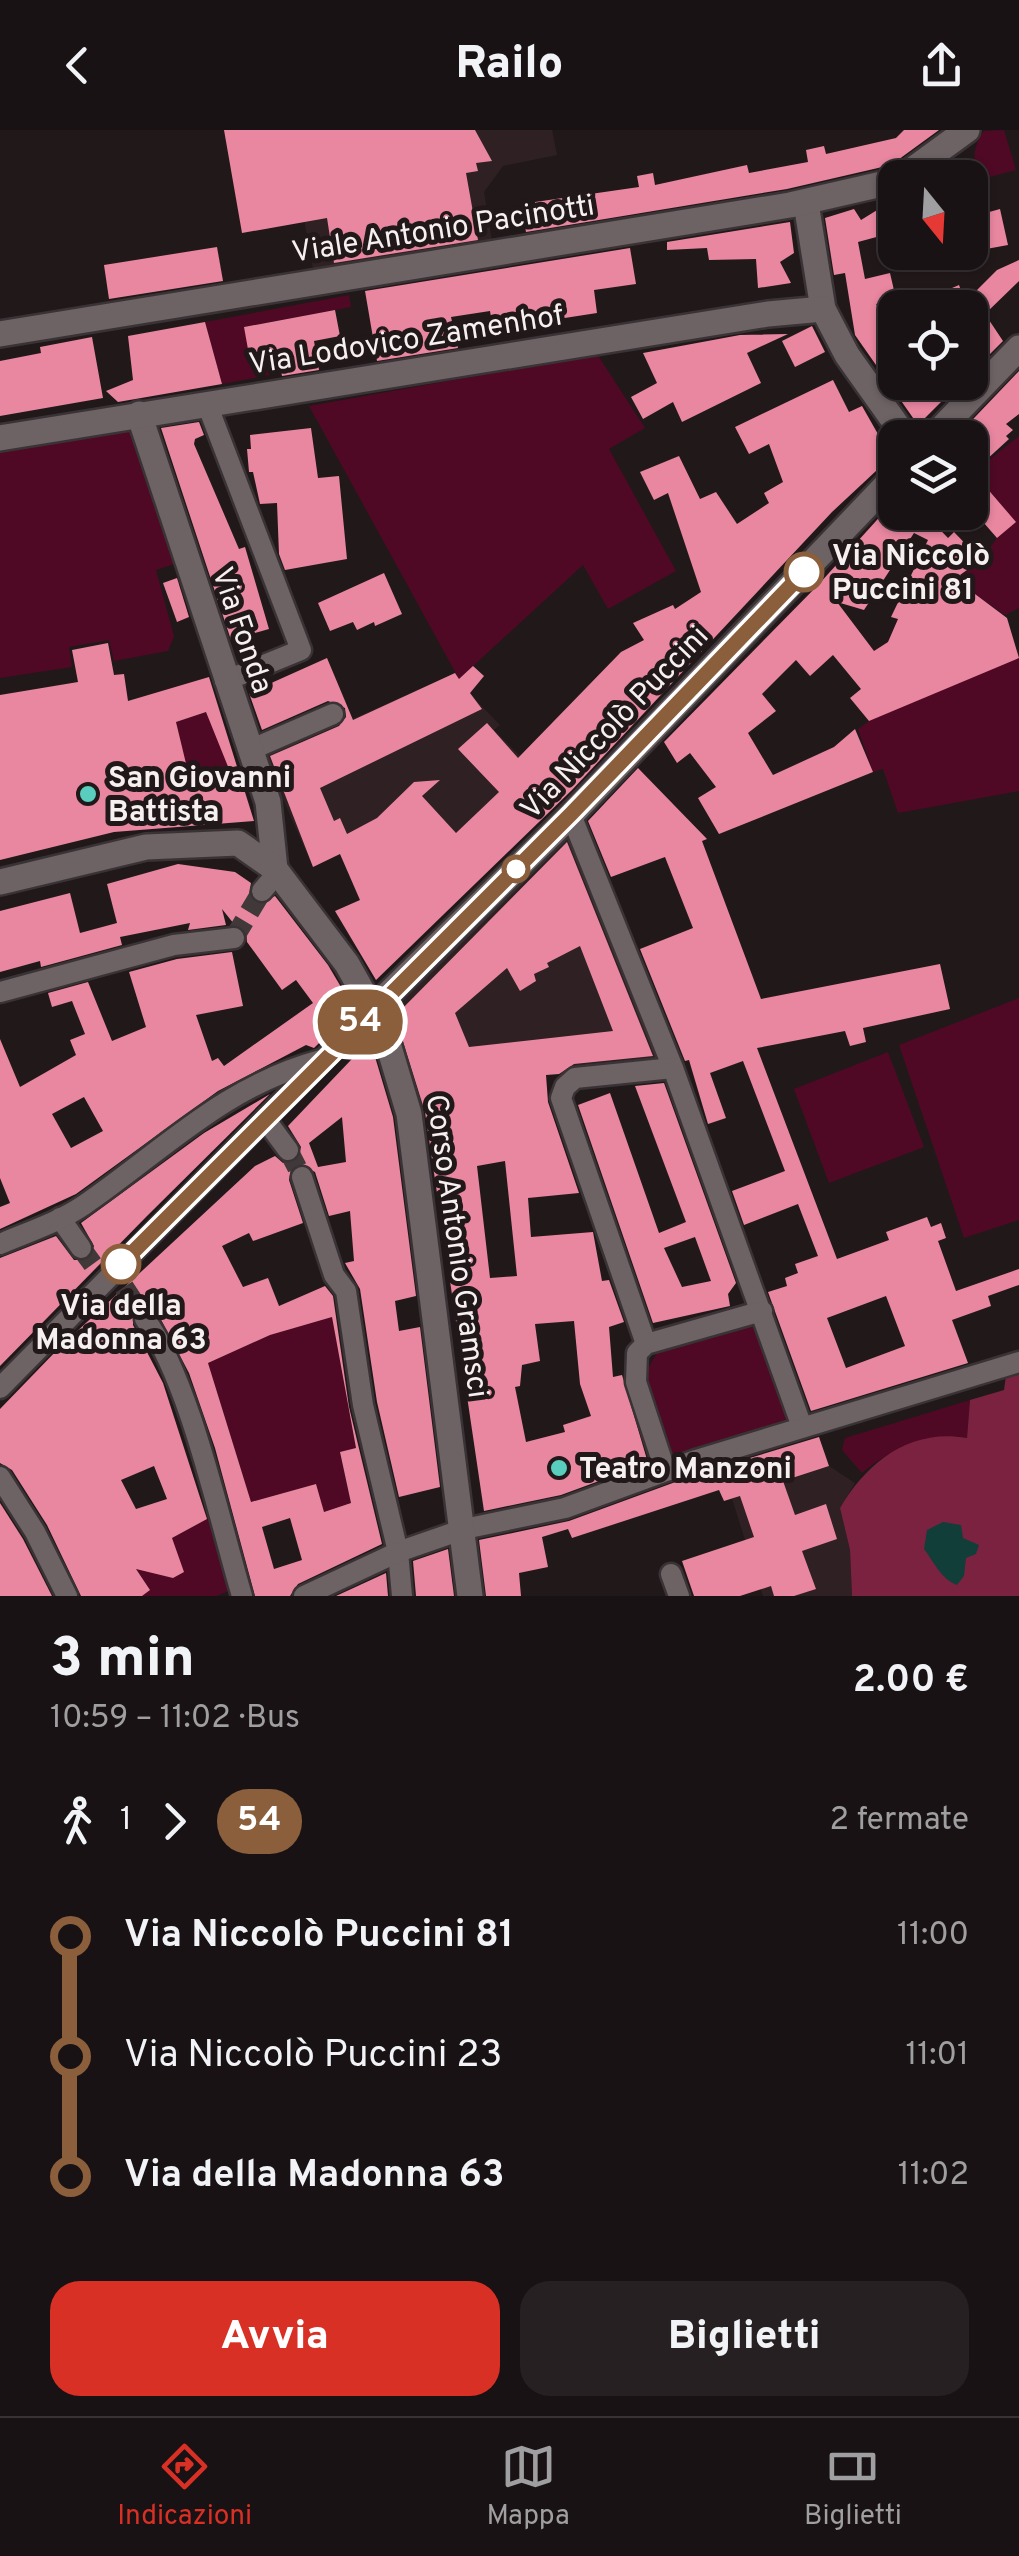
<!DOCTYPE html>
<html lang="it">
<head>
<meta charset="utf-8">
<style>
  body { margin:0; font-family:Overpass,sans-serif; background:#262022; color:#f1f3f6; height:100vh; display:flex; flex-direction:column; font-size:38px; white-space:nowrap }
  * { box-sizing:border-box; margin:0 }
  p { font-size:32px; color:#9f9ea0 }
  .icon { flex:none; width:55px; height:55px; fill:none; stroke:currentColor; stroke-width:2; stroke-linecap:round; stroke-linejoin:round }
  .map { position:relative; height:1466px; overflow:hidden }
  .panel { display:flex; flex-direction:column; background:#191214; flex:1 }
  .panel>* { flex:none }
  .badge { padding:0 20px; border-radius:32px; font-size:35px; line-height:65px }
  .needle { width:65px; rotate:162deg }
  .buttons { position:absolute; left:878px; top:30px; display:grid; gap:20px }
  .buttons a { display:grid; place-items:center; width:110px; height:110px; border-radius:20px; background:#191214; box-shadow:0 2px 8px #0004,0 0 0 2px #373234; font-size:50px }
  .map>.badge { position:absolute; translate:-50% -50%; box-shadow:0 0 0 5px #fff }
  .legs { display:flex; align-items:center; gap:15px; height:110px; padding:0 50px; font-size:32px }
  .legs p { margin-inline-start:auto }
  .headline { display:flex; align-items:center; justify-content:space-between; height:170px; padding:0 50px }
  h1 { font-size:55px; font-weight:800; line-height:75px }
  .cta { display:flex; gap:20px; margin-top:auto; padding:20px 50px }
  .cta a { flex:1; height:115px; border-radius:30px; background:#d93025; color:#fff; font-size:40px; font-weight:800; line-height:115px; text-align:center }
  .cta a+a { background:#262022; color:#f1f3f6 }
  ul { padding:0 50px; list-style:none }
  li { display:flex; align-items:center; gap:35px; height:120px; font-size:38px }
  li i { display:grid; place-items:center; width:15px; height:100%; margin:0 12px; background:currentColor }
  li i::after { content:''; width:25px; height:25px; margin:-12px; border:8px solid; border-radius:50%; background:#191214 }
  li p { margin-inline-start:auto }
  li:first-child i { background:linear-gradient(#0000 50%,currentColor 0) }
  li:last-child i { background:linear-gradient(currentColor 50%,#0000 0) }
  header { display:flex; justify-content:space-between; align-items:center; height:130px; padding:0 50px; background:#191214; font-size:45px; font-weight:800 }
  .menu { display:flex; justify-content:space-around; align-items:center; height:140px; border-top:2px solid #373234; background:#191214; font-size:28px; color:#9f9ea0 }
  .menu a { display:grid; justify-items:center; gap:5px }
  .menu .current { color:#d93025 }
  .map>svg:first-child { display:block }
  .built { fill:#2f2023 }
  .green { fill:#4f0924 }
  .forest { fill:#7a2240 }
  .water { fill:#113e38 }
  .building { fill:#e986a0; fill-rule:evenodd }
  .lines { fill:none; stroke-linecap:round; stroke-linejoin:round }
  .minor-tunnel { stroke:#41383a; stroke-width:20; stroke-dasharray:20 10; stroke-linecap:butt }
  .minor-casing { stroke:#3a3335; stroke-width:25 }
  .tertiary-casing { stroke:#3a3335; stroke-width:30 }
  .minor { stroke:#6d6264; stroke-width:20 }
  .tertiary { stroke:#6d6264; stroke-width:25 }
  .line-1-casing { stroke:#fff; stroke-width:22 }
  .line-1 { stroke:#8b5e3c; stroke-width:15 }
  .stop-1-dot { fill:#fff; stroke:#8b5e3c; stroke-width:5 }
  .poi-dot { fill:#59cebe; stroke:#21181a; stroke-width:4 }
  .labels { text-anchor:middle; stroke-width:10; stroke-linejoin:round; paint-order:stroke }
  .street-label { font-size:30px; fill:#f7f0f1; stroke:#21181a }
  .stop-label { font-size:30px; font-weight:bold; fill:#f7f0f1; stroke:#21181a; text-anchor:start }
  .poi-label { font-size:30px; font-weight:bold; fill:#f7f0f1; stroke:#21181a; text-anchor:start }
</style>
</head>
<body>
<header><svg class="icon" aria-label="back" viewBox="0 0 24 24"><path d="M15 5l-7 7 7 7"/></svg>Railo<svg class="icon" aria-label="share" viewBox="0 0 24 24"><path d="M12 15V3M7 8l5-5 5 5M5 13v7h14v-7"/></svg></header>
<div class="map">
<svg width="1019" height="1466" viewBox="0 0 1019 1466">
  <rect width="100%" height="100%" fill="#21181a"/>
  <g class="built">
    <polygon points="288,0 552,0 557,25 503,36 484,62 492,111 313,139"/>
    <polygon points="473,536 484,546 470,564 500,595 494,600 538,644 415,740 360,770 340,724 313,737 262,622 293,608 297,614 455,543 458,549"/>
    <polygon points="573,704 662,933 482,952 484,968 421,977 390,880"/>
    <polygon points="829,1336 855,1353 840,1378 850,1420 852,1466 763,1466 732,1369"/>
  </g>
  <g class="green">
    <path d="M 1004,0 L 1016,40 L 978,50 C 973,31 972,17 984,1 Z"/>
    <polygon points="349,165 351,177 245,197 249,224 277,219 281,243 222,254 205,192"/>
    <polygon points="597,224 645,298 609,319 676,441 608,479 583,435 459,549 309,276"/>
    <polygon points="134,300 177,433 156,440 174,506 168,521 114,531 109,510 69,517 72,537 0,548 0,322"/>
    <polygon points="1019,306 1019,478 1005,485 975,464 970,452 955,451 981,430 997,408 970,345"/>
    <polygon points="1019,528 1019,661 898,683 883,639 873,642 858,599 881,582"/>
    <polygon points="207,582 233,649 190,650 176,592"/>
    <polygon points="1019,868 1019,1090 964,1108 899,915"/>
    <polygon points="888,922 924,1017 829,1053 794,959"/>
    <polygon points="332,1187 356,1318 340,1323 351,1373 324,1382 316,1354 251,1372 208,1233 270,1205"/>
    <polygon points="758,1193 790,1290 674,1328 645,1244 659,1219"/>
    <path d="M 970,1270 L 967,1308 C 931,1301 889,1320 862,1343 L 842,1320 L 845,1308 Z"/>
    <polygon points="211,1387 234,1459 216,1466 142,1466 150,1460 123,1420 175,1422 172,1408"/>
  </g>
  <path class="forest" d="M 1019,1241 L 1019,1466 L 852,1466 L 850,1420 L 840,1378 C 867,1332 910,1298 967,1308 L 970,1270 L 1004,1260 L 1006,1245 Z"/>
  <path class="water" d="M 943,1392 L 961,1395 L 963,1408 L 979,1415 L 976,1424 L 966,1428 L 964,1446 L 957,1455 C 941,1449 934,1432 924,1419 L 927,1400 Z"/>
  <g class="building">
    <polygon points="224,0 475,0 492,31 476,33 478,41 466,43 478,110 334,133 327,88 242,103"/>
    <polygon points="904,0 939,0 891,35 787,59 526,102 523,82 537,80 535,72 639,57 637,46 653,43 655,55 747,35 749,43 808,32 806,20 824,16 826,24 896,8"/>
    <polygon points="970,64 982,84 1000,79 1008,115 970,122"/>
    <polygon points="895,69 895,102 858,112 865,149 890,143 896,169 876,174 895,199 895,252 961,252 918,295 855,205 845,143 834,145 825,88 854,79 861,90"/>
    <polygon points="790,92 794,123 780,132 791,153 758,158 756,129 709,130 707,118 667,120 667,112"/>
    <polygon points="217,117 223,151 109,169 104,135"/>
    <polygon points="630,118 636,154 594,160 597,183 493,199 490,181 451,187 458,218 377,231 365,161"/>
    <polygon points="1019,130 1019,151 985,184 1003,211 970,244 970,178 944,178 938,164 959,155 965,172 997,140"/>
    <polygon points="335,180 340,206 314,211 319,240 282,246 277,219 249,225 244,197"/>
    <polygon points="205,192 222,254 118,272 106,261 133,250 128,206"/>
    <polygon points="812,196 825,222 795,237 782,211"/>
    <polygon points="788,204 747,223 761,253 682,292 673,272 643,289 631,267 657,253 643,223 740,205"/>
    <polygon points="92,207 103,268 0,286 0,231 41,223 40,217"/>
    <polygon points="1019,241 1019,284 1006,294 1013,300 1006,306 1009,309 973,342 1016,392 997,408 970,377 970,308 955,308"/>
    <polygon points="833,250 849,282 862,276 891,327 832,382 572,660 376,850 335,781 360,770 340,724 313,737 270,626 339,596 346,587 345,578 328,571 262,600 249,563 327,528 353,590 455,543 459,549 473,536 484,546 470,563 482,579 320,658 334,691 340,688 347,704 377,688 414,652 440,650 422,666 456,703 499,662 458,619 487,593 518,628 621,522 644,510 633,493 673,475 675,479 701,462 668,363 654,370 640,342 679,326 700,369 716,362 737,394 769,373 764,363 783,352 769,314 749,324 735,297"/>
    <polygon points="199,292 204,305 195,309 194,314 239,419 245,417 269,499 231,510 161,298"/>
    <polygon points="311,298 318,348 339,346 347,429 285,440 279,424 277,373 260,374 253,342 249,342 247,319 251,319 250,305"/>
    <path d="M 895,370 L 895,382 L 915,382 L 920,387 L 925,384 L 948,408 L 954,402 L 981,430 L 960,445 L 974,455 L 975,464 L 1007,488 L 1019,528 L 869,591 L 850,568 L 861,559 L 833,525 L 810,546 L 796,530 L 762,564 L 776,581 L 748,603 L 773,645 L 834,617 L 855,599 L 873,642 L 719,704 L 698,668 L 716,657 L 690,623 L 677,633 L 664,612 L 819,454 ZM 914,403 L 928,410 L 891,487 L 898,489 L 888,512 L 874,521 L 837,472 L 864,480 Z"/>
    <polygon points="384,443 402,484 375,496 374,492 357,500 353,492 330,501 318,473"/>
    <polygon points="177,448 189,487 177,492 163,453"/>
    <path d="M 108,513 L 114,545 L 124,544 L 128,571 L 209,547 L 254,691 L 114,702 L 0,730 L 0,565 L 78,552 L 72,520 ZM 206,582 L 233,649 L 190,650 L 176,592 Z"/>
    <path d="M 638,638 L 707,709 L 702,711 L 761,869 L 940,834 L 950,879 L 863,898 L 866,912 L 850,916 L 845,901 L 757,918 L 837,1129 L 889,1110 L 886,1102 L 927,1087 L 931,1097 L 941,1093 L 946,1108 L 938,1111 L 956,1161 L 1019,1139 L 1019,1155 L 988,1166 L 991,1176 L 952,1190 L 968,1233 L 811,1281 L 768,1162 L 787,1156 L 785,1148 L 798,1143 L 795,1134 L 818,1126 L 798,1074 L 744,1095 L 732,1061 L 785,1041 L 743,931 L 710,943 L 726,988 L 708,994 L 689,930 L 685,931 L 640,819 L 693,798 L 665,727 L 611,747 L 588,691 ZM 886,1166 L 905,1216 L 846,1238 L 827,1188 Z"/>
    <path d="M 567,712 L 653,926 L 574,934 L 559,944 L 546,945 L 548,972 L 579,1063 L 528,1068 L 531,1107 L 593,1102 L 602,1151 L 609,1150 L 624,1192 L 609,1197 L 613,1247 L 622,1245 L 648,1333 L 561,1365 L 484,1381 L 425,982 L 395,886 ZM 580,816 L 613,901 L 469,917 L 455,883 L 507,838 L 520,861 L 536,851 L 534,844 L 549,837 L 547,833 ZM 505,1031 L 517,1146 L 490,1148 L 477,1036 ZM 574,1191 L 580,1254 L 591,1286 L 563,1295 L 565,1302 L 526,1312 L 515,1257 L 520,1256 L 522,1235 L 540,1231 L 535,1194 Z"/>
    <path d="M 178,734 L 235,742 L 251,753 L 249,765 L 259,774 L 275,766 L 328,835 L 354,879 L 314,918 L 306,915 L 218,961 L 76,1064 L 0,1099 L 0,1077 L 10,1073 L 0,1048 L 0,909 L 20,957 L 76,925 L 70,910 L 85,904 L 72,871 L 52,877 L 48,863 L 88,852 L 112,911 L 146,897 L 129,842 L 177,829 L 232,822 L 243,876 L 196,885 L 212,931 L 218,928 L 224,936 L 313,873 L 296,850 L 282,860 L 247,812 L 246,801 L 234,794 L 222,779 L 226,795 L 188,800 L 190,793 L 120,807 L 122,815 L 41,837 L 40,831 L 0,842 L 0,781 L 70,763 L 80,803 L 117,793 L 107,754 ZM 84,967 L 103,1001 L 71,1018 L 52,984 Z"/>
    <path d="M 370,910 L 393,987 L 416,1166 L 395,1171 L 399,1201 L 420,1197 L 440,1357 L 399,1367 L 377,1272 L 360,1159 L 345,1133 L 354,1131 L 350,1081 L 329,1086 L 315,1042 L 299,1034 L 291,1039 L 289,1050 L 303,1093 L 253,1111 L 249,1103 L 222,1116 L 243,1157 L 268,1148 L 279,1176 L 325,1156 L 333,1166 L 349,1277 L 382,1414 L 298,1454 L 290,1466 L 255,1466 L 215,1318 L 189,1243 L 157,1182 L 144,1175 L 133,1183 L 133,1195 L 163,1253 L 207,1389 L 172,1408 L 184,1442 L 173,1448 L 136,1439 L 150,1460 L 142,1466 L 81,1466 L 47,1395 L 12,1340 L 0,1333 L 0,1279 L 59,1218 L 255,1036 L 275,1026 L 283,1033 L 297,1030 L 301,1017 L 288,996 ZM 342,987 L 346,1032 L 318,1037 L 309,1013 ZM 332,1187 L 356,1318 L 340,1322 L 351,1373 L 324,1382 L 316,1354 L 251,1372 L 208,1233 L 270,1205 ZM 154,1336 L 167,1369 L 136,1379 L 121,1350 ZM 290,1388 L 302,1430 L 274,1439 L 262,1397 Z"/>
    <path d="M 664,953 L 736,1153 L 728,1164 L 730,1176 L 653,1193 L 578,975 L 610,963 L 659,1103 L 686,1092 L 635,956 ZM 695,1107 L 711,1151 L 682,1157 L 664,1118 Z"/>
    <polygon points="270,964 147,1086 0,1236 0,1128 56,1106 74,1130 88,1130 94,1116 81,1093 204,1003"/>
    <polygon points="819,1307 829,1336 783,1351 795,1385 826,1374 837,1409 802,1421 816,1459 794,1466 774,1466 771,1456 740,1466 694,1466 682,1431 754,1407 740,1366 724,1371 719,1360 572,1408 568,1399 542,1407 548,1437 519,1443 521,1466 486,1466 479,1410 569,1391 700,1343"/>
    <polygon points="0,1373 23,1409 52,1466 0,1466"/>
    <polygon points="448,1419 454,1466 416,1466 413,1431"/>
    <polygon points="386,1443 388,1466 336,1466"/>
  </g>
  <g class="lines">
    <g class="minor-tunnel">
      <polyline points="234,808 262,761"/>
      <polyline points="288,1020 302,1047"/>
      <polyline points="81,1118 97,1140"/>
      <polyline points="124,1157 145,1189"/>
    </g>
    <defs>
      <g id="minor">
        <polyline points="207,274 301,520 225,551"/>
        <polyline points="250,620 333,584"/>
        <polyline points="571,685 673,938 802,1297"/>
        <polyline points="262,761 278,742"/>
        <polyline points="0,862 174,815 234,808"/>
        <polyline points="265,989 288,1020"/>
        <polyline points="302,1047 334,1145 346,1161 363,1275 398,1422 402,1466"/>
        <polyline points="60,1088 81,1118"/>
        <path d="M 0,1114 C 28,1102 59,1092 84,1075 C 164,1020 224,956 321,930"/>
        <path d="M 145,1189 C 190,1251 219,1389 242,1466"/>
        <polyline points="646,1214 561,968 565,957 575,948 673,938"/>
        <polyline points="0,1258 373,879"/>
        <polyline points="665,1340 636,1252 637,1223 646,1214 762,1181"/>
        <polyline points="0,1347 35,1402 67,1466"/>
        <polyline points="671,1444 679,1466"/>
        <polyline points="304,1466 398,1422 464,1399 565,1378 696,1330 1019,1232"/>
      </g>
      <g id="tertiary">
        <polyline points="901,48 967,0"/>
        <polyline points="806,73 823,179 847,225 906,308"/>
        <polyline points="0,204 790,75 895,51"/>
        <polyline points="139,284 268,672 275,739"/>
        <polyline points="0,308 768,184 823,179"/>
        <polyline points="932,308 1019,218"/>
        <polyline points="0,752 146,717 238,713 275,739 347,834 384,900 409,984 470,1466"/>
        <polyline points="373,879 571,685 895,346"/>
      </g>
    </defs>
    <use href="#minor" class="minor-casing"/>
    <use href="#tertiary" class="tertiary-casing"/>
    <use href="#minor" class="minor"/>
    <use href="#tertiary" class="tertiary"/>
  </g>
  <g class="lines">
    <defs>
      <polyline id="line-1" points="121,1134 571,684 804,442"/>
    </defs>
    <use href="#line-1" class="line-1-casing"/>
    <use href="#line-1" class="line-1"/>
  </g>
  <g class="stop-1-dot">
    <circle cx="804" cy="442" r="18"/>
    <circle cx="516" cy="739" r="12"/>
    <circle cx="121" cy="1134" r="18"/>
  </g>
  <g class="poi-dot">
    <circle cx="88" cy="664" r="10"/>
    <circle cx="559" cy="1338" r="10"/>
  </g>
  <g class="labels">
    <g class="street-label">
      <text transform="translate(443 98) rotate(-9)" y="10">Viale Antonio Pacinotti</text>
      <text transform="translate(406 209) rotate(-9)" y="10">Via Lodovico Zamenhof</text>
      <text transform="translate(243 500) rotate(71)" y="10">Via Fonda</text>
      <text transform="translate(614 592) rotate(-46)" y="10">Via Niccolò Puccini</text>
      <text transform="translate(458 1116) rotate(82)" y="10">Corso Antonio Gramsci</text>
    </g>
    <g class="stop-label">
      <text x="832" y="435">Via Niccolò<tspan x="832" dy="34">Puccini 81</tspan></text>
      <text x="121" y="1185" text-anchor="middle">Via della<tspan x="121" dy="34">Madonna 63</tspan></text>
    </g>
    <g class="poi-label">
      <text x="108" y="657">San Giovanni<tspan x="108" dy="34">Battista</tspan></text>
      <text x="579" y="1348">Teatro Manzoni</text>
    </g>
  </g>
</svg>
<div class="buttons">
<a><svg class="needle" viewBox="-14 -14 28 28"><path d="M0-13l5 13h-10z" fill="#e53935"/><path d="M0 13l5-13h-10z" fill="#9f9ea0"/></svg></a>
<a><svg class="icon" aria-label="locate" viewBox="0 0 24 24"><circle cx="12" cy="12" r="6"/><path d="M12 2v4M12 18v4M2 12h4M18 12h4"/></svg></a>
<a><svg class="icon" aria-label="layers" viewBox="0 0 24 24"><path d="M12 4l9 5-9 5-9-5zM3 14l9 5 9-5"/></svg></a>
</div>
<b class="badge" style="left:360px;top:892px;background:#8b5e3c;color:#fff">54</b>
</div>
<section class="panel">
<div class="headline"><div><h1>3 min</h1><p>10:59 – 11:02 · Bus</p></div><b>2.00 €</b></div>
<div class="legs"><svg class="icon" aria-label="walk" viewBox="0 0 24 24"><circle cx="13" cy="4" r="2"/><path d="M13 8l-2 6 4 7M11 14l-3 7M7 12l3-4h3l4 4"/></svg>1<svg class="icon" aria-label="forward" viewBox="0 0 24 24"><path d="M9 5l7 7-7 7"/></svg><b class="badge" style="background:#8b5e3c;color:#fff">54</b><p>2 fermate</p></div>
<ul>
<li><i style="color:#8b5e3c"></i><b>Via Niccolò Puccini 81</b><p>11:00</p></li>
<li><i style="color:#8b5e3c"></i><span>Via Niccolò Puccini 23</span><p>11:01</p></li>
<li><i style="color:#8b5e3c"></i><b>Via della Madonna 63</b><p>11:02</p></li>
</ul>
<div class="cta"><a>Avvia</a><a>Biglietti</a></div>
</section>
<nav class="menu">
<a class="current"><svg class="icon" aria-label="directions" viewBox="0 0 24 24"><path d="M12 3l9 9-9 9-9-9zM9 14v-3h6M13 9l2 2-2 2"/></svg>Indicazioni</a>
<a><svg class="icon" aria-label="map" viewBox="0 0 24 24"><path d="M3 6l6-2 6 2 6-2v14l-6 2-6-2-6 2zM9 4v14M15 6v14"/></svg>Mappa</a>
<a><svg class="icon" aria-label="tickets" viewBox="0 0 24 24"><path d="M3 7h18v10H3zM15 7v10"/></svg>Biglietti</a>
</nav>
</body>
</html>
